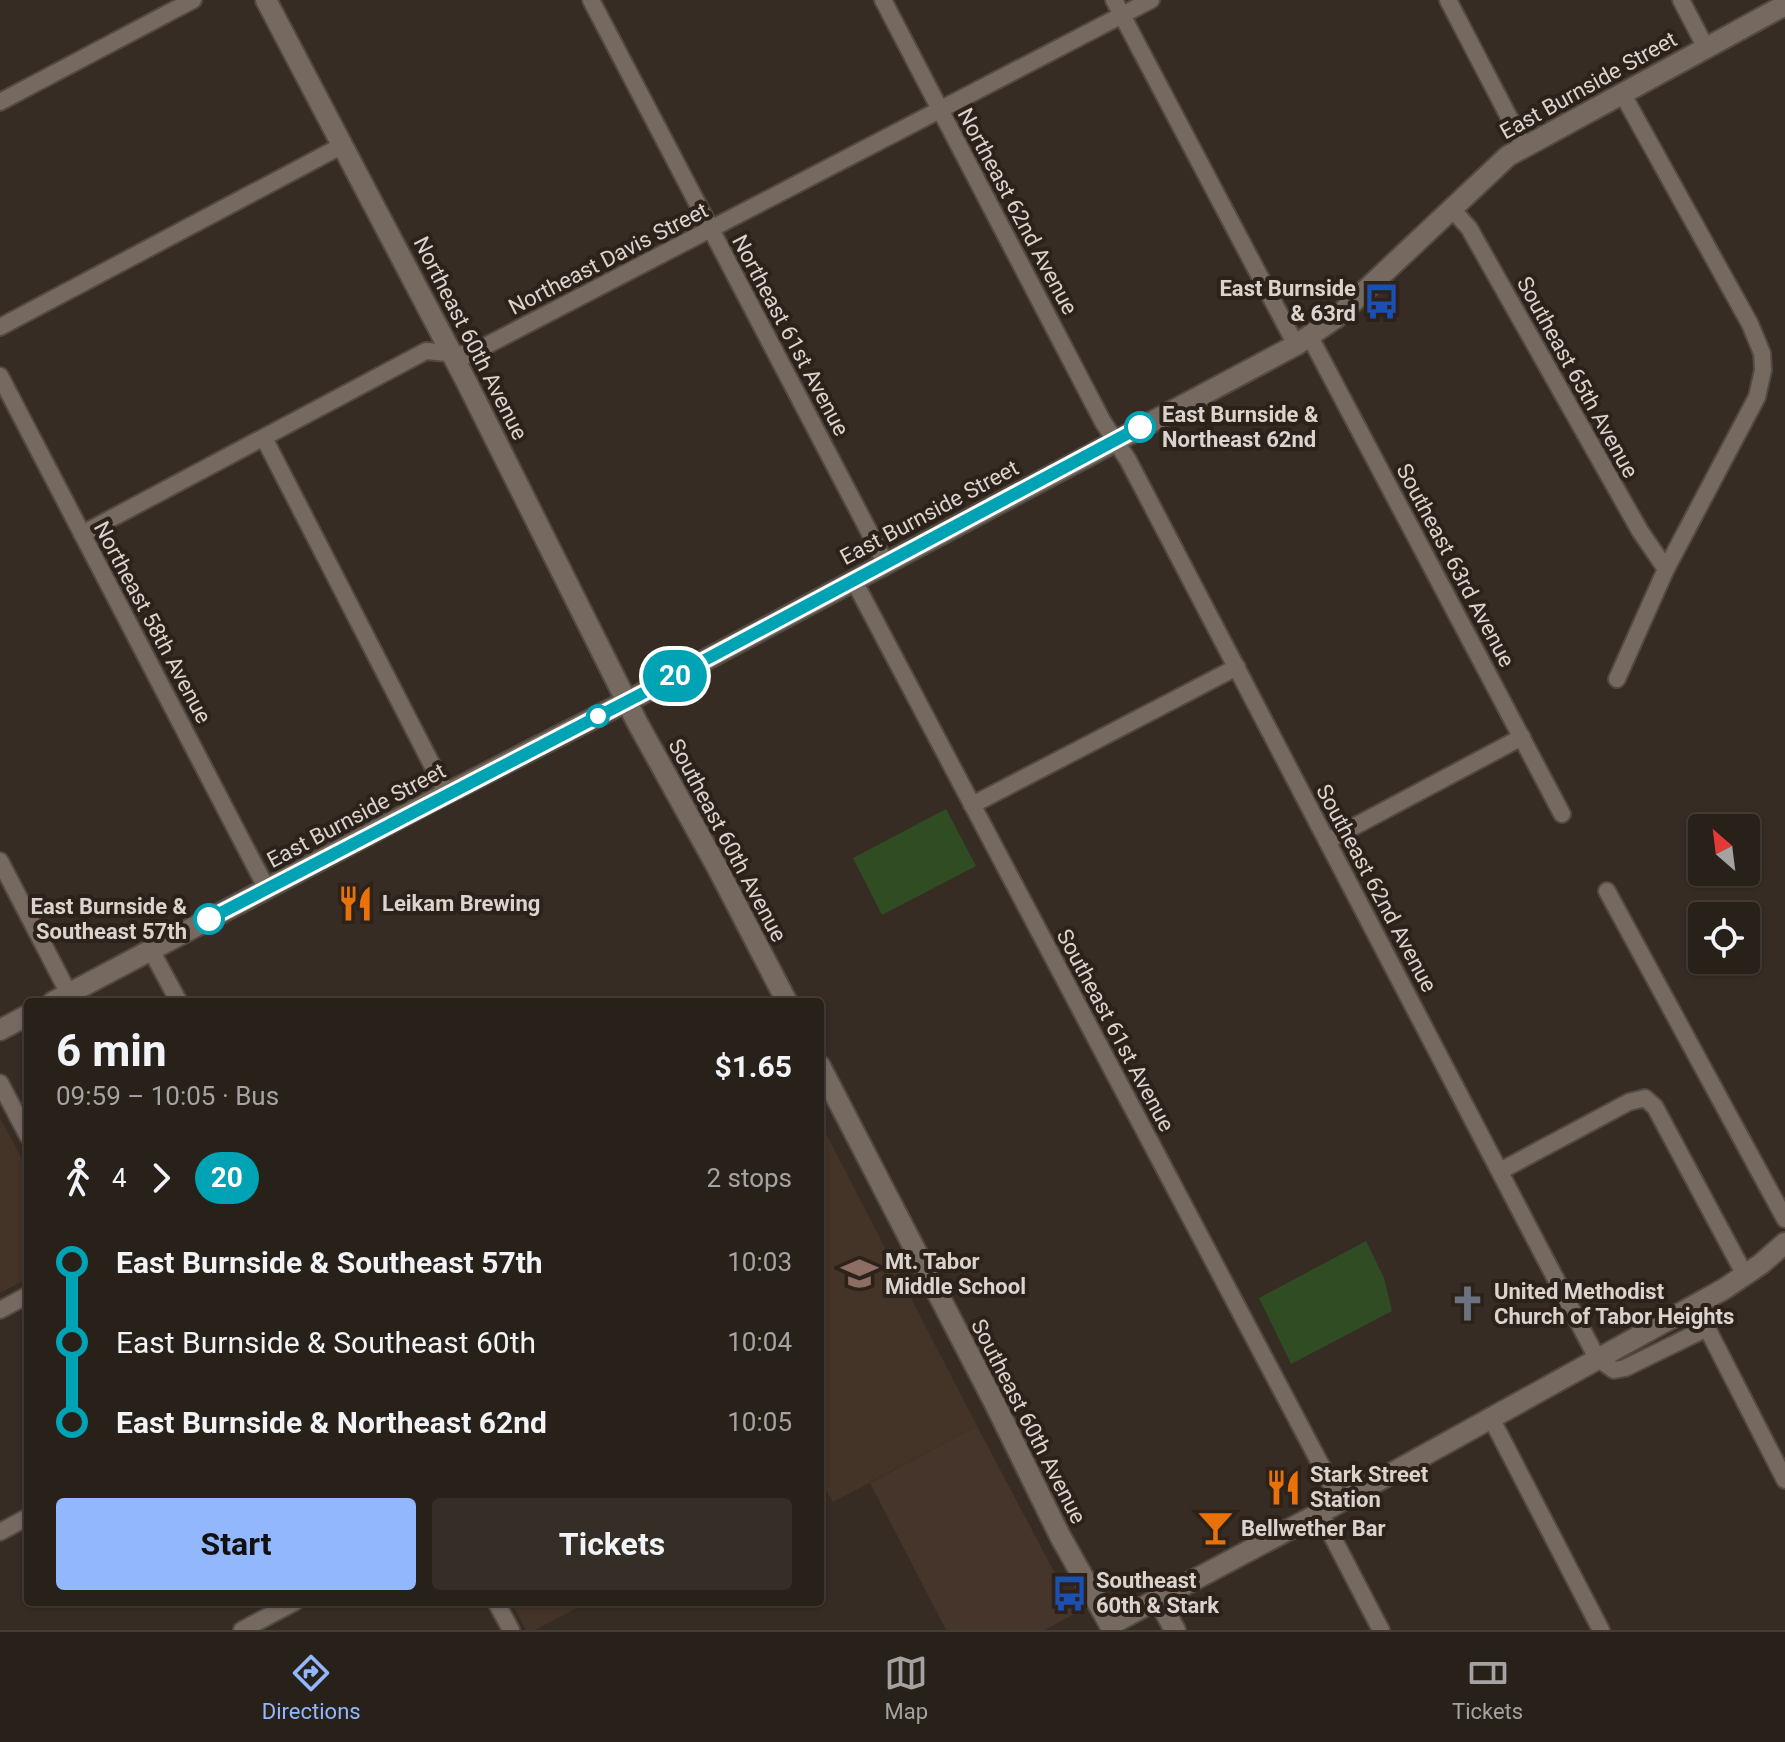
<!DOCTYPE html>
<html lang="en">
<head>
<meta charset="utf-8">
<style>
  body { margin:0; font-family:Roboto,sans-serif; background:#342e27; color:#f1f3f6; height:100vh; display:flex; flex-direction:column; font-size:30px; white-space:nowrap }
  * { box-sizing:border-box; margin:0 }
  p { font-size:26px; color:#a5a3a2 }
  .icon { flex:none; width:44px; height:44px; fill:none; stroke:currentColor; stroke-width:2; stroke-linecap:round; stroke-linejoin:round }
  .map { position:relative; flex:1; overflow:hidden }
  .details { position:absolute; left:24px; top:998px; width:800px; height:608px; display:flex; flex-direction:column; background:#28211a; border-radius:8px; box-shadow:0 2px 6px #0004,0 0 0 2px #443e39 }
  .details>* { flex:none }
  .badge { padding:0 16px; border-radius:26px; font-size:28px; line-height:52px }
  .needle { width:52px; rotate:332deg }
  .tools { position:absolute; left:1688px; top:814px; display:grid; gap:16px }
  .tools a { display:grid; place-items:center; width:72px; height:72px; border-radius:8px; background:#28211a; box-shadow:0 2px 6px #0004,0 0 0 2px #443e39; font-size:40px }
  .map>.badge { position:absolute; translate:-50% -50%; box-shadow:0 0 0 4px #fff }
  .legs { display:flex; align-items:center; gap:12px; height:88px; padding:0 32px; font-size:26px }
  .legs p { margin-inline-start:auto }
  .overview { display:flex; align-items:center; justify-content:space-between; height:136px; padding:0 32px }
  h1 { font-size:44px; font-weight:700; line-height:60px }
  .action { display:flex; gap:16px; margin-top:auto; padding:16px 32px }
  .action a { flex:1; height:92px; border-radius:8px; background:#93b7fd; color:#111; font-size:32px; font-weight:700; line-height:92px; text-align:center }
  .action a+a { background:#342e27; color:#f1f3f6 }
  ul { padding:0 32px; list-style:none }
  li { display:flex; align-items:center; gap:28px; height:80px; font-size:30px }
  li i { display:grid; place-items:center; width:12px; height:100%; margin:0 10px; background:currentColor }
  li i::after { content:''; width:20px; height:20px; margin:-10px; border:6px solid; border-radius:50%; background:#28211a }
  li p { margin-inline-start:auto }
  li:first-child i { background:linear-gradient(#0000 50%,currentColor 0) }
  li:last-child i { background:linear-gradient(currentColor 50%,#0000 0) }
  .tab-bar { display:flex; justify-content:space-around; align-items:center; height:112px; border-top:2px solid #443e39; background:#28211a; font-size:22px; color:#a5a3a2 }
  .tab-bar a { display:grid; justify-items:center; gap:4px }
  .tab-bar .active { color:#93b7fd }
  .map>svg:first-child { display:block }
  .built { fill:#443427 }
  .industrial { fill:#45352a }
  .green { fill:#304c23 }
  .lines { fill:none; stroke-linecap:round; stroke-linejoin:round }
  .minor-casing { stroke:#524942; stroke-width:20 }
  .tertiary-casing { stroke:#524942; stroke-width:24 }
  .secondary-casing { stroke:#524942; stroke-width:24 }
  .minor { stroke:#756960; stroke-width:16 }
  .tertiary { stroke:#756960; stroke-width:20 }
  .secondary { stroke:#756960; stroke-width:20 }
  .line-1-casing { stroke:#fff; stroke-width:18 }
  .line-1 { stroke:#00a3b4; stroke-width:12 }
  .stop-1-dot { fill:#fff; stroke:#00a3b4; stroke-width:4 }
  .labels { text-anchor:middle; stroke-width:8; stroke-linejoin:round; paint-order:stroke }
  .street-label { font-size:22px; fill:#dad3ce; stroke:#2c221a }
  .poi-label { font-size:22px; font-weight:bold; fill:#dad3ce; stroke:#2c221a; text-anchor:start }
  .stop-label { font-size:22px; font-weight:bold; fill:#dad3ce; stroke:#2c221a; text-anchor:start }
</style>
</head>
<body>
<div class="map">
<svg width="1785" height="1630" viewBox="0 0 1785 1630">
  <rect width="100%" height="100%" fill="#362c23"/>
  <g class="built">
    <polygon points="0,1118 28,1170 28,1278 0,1293"/>
    <polygon points="820,1122 977,1426 833,1502 820,1479"/>
    <polygon points="511,1602 588,1602 535,1630 526,1630"/>
  </g>
  <polygon class="industrial" points="977,1426 1076,1613 1045,1630 946,1630 870,1483"/>
  <g class="green">
    <polygon points="946,809 976,866 882,915 853,858"/>
    <polygon points="1366,1241 1384,1278 1392,1311 1291,1364 1259,1298"/>
  </g>
  <g class="lines">
    <defs>
      <g id="minor">
        <polyline points="591,0 885,562"/>
        <polyline points="883,0 1103,422 1128,460 1597,1358 1614,1370 1625,1368 1707,1328 1785,1480"/>
        <polyline points="1114,0 1296,345"/>
        <polyline points="1448,0 1524,146"/>
        <polyline points="1681,0 1706,48"/>
        <polyline points="0,102 193,0"/>
        <polyline points="1451,208 1469,228 1640,531 1666,569"/>
        <polyline points="0,327 343,145"/>
        <polyline points="1310,337 1562,814"/>
        <polyline points="0,376 267,889"/>
        <polyline points="264,438 447,794"/>
        <polyline points="82,534 426,351 468,355 1151,0"/>
        <polyline points="853,579 1340,1501"/>
        <polyline points="1617,679 1666,569 1757,397 1763,370 1762,353 1750,324 1622,93"/>
        <polyline points="972,805 1237,667"/>
        <polyline points="1327,841 1522,737"/>
        <polyline points="0,861 69,994"/>
        <polyline points="1607,891 1785,1219"/>
        <polyline points="151,950 179,1002"/>
        <polyline points="0,1083 28,1136"/>
        <polyline points="1500,1171 1629,1102 1645,1098 1655,1107 1745,1275"/>
        <polyline points="0,1310 28,1295"/>
        <polyline points="1491,1418 1601,1630"/>
        <polyline points="1320,1513 1381,1630"/>
        <polyline points="0,1532 28,1517"/>
        <polyline points="496,1602 511,1630"/>
        <polyline points="242,1630 295,1602"/>
      </g>
      <polyline id="tertiary" points="1158,1599 1320,1513 1724,1289 1761,1264 1785,1243"/>
      <g id="secondary">
        <polyline points="266,0 466,381 637,722 717,867 787,1002"/>
        <polyline points="53,1002 430,802 645,692 1296,345 1337,317 1508,156 1785,5"/>
        <polyline points="0,1030 28,1015"/>
        <polyline points="820,1066 994,1402 1060,1536 1110,1625 1158,1599 1175,1630"/>
      </g>
    </defs>
    <use href="#minor" class="minor-casing"/>
    <use href="#tertiary" class="tertiary-casing"/>
    <use href="#secondary" class="secondary-casing"/>
    <use href="#minor" class="minor"/>
    <use href="#tertiary" class="tertiary"/>
    <use href="#secondary" class="secondary"/>
  </g>
  <g class="lines">
    <defs>
      <polyline id="line-1" points="209,919 645,692 1140,427"/>
    </defs>
    <use href="#line-1" class="line-1-casing"/>
    <use href="#line-1" class="line-1"/>
  </g>
  <defs>
    <symbol id="bus-bare" viewBox="-9 -9 18 18"><path d="M-5-6H5V4H4V6H2V4H-2V6H-4V4H-5ZM-3.5-4V0h7V-4ZM-3.5 1.2v1.5H-2V1.2ZM2 1.2v1.5H3.5V1.2Z" fill="#1a4fb4" stroke="#2c221a" stroke-width="2.5" paint-order="stroke"/></symbol>
    <symbol id="restaurant-bare" viewBox="-9 -9 18 18"><path d="M-5-6h1v4h1v-4h1v4h1v-4h1v5L-1.5 .5V6h-2V.5L-5-1ZM5-6V6H3V1.5H1.5Q1.5-4 5-6Z" fill="#e8710a" stroke="#2c221a" stroke-width="2.5" paint-order="stroke"/></symbol>
    <symbol id="school-bare" viewBox="-9 -9 18 18"><path d="M0-5L7-2L0 1L-7-2ZM-4 1L0 2.5L4 1V4Q0 6-4 4Z" fill="#8d6e63" stroke="#2c221a" stroke-width="2.5" paint-order="stroke"/></symbol>
    <symbol id="church-bare" viewBox="-9 -9 18 18"><path d="M-1.2-6h2.4v3.5h3.3v2.4h-3.3V6h-2.4V-.1h-3.3v-2.4h3.3Z" fill="#6b7280" stroke="#2c221a" stroke-width="2.5" paint-order="stroke"/></symbol>
    <symbol id="bar-bare" viewBox="-9 -9 18 18"><path d="M-6-5H6L.8 .8V4.5H3.5V6h-7V4.5H-.8V.8Z" fill="#e8710a" stroke="#2c221a" stroke-width="2.5" paint-order="stroke"/></symbol>
  </defs>
  <g fill-rule="evenodd">
    <use href="#bus-bare" x="1356" y="276" width="51" height="51"/>
    <use href="#restaurant-bare" x="330" y="878" width="51" height="51"/>
    <use href="#school-bare" x="834" y="1248" width="51" height="51"/>
    <use href="#church-bare" x="1442" y="1278" width="51" height="51"/>
    <use href="#restaurant-bare" x="1258" y="1462" width="51" height="51"/>
    <use href="#bar-bare" x="1190" y="1502" width="51" height="51"/>
    <use href="#bus-bare" x="1044" y="1568" width="51" height="51"/>
  </g>
  <g class="stop-1-dot">
    <circle cx="1140" cy="427" r="14"/>
    <circle cx="598" cy="716" r="10"/>
    <circle cx="209" cy="919" r="14"/>
  </g>
  <g class="labels">
    <g class="street-label">
      <text transform="translate(1588 85) rotate(-29)" y="8">East Burnside Street</text>
      <text transform="translate(1018 211) rotate(62)" y="8">Northeast 62nd Avenue</text>
      <text transform="translate(608 258) rotate(-27)" y="8">Northeast Davis Street</text>
      <text transform="translate(791 335) rotate(62)" y="8">Northeast 61st Avenue</text>
      <text transform="translate(471 338) rotate(63)" y="8">Northeast 60th Avenue</text>
      <text transform="translate(1578 377) rotate(61)" y="8">Southeast 65th Avenue</text>
      <text transform="translate(929 512) rotate(-28)" y="8">East Burnside Street</text>
      <text transform="translate(1456 565) rotate(62)" y="8">Southeast 63rd Avenue</text>
      <text transform="translate(153 622) rotate(62)" y="8">Northeast 58th Avenue</text>
      <text transform="translate(356 815) rotate(-28)" y="8">East Burnside Street</text>
      <text transform="translate(728 840) rotate(62)" y="8">Southeast 60th Avenue</text>
      <text transform="translate(1377 888) rotate(62)" y="8">Southeast 62nd Avenue</text>
      <text transform="translate(1116 1030) rotate(62)" y="8">Southeast 61st Avenue</text>
      <text transform="translate(1029 1421) rotate(63)" y="8">Southeast 60th Avenue</text>
    </g>
    <g class="poi-label">
      <text x="1356" y="296" text-anchor="end">East Burnside<tspan x="1356" dy="25">&amp; 63rd</tspan></text>
      <text x="382" y="911">Leikam Brewing</text>
      <text x="885" y="1269">Mt. Tabor<tspan x="885" dy="25">Middle School</tspan></text>
      <text x="1494" y="1299">United Methodist<tspan x="1494" dy="25">Church of Tabor Heights</tspan></text>
      <text x="1310" y="1482">Stark Street<tspan x="1310" dy="25">Station</tspan></text>
      <text x="1241" y="1536">Bellwether Bar</text>
      <text x="1096" y="1588">Southeast<tspan x="1096" dy="25">60th &amp; Stark</tspan></text>
    </g>
    <g class="stop-label">
      <text x="1162" y="422">East Burnside &amp;<tspan x="1162" dy="25">Northeast 62nd</tspan></text>
      <text x="187" y="914" text-anchor="end">East Burnside &amp;<tspan x="187" dy="25">Southeast 57th</tspan></text>
    </g>
  </g>
</svg>
<div class="tools">
<a><svg class="needle" viewBox="-14 -14 28 28"><path d="M0-13l5 13h-10z" fill="#e53935"/><path d="M0 13l5-13h-10z" fill="#a5a3a2"/></svg></a>
<a><svg class="icon" aria-label="locate" viewBox="0 0 24 24"><circle cx="12" cy="12" r="6"/><path d="M12 2v4M12 18v4M2 12h4M18 12h4"/></svg></a>
</div>
<b class="badge" style="left:675px;top:676px;background:#00a3b4;color:#fff">20</b>
<section class="details">
<div class="overview"><div><h1>6 min</h1><p>09:59 – 10:05 · Bus</p></div><b>$1.65</b></div>
<div class="legs"><svg class="icon" aria-label="walk" viewBox="0 0 24 24"><circle cx="13" cy="4" r="2"/><path d="M13 8l-2 6 4 7M11 14l-3 7M7 12l3-4h3l4 4"/></svg>4<svg class="icon" aria-label="forward" viewBox="0 0 24 24"><path d="M9 5l7 7-7 7"/></svg><b class="badge" style="background:#00a3b4;color:#fff">20</b><p>2 stops</p></div>
<ul>
<li><i style="color:#00a3b4"></i><b>East Burnside &amp; Southeast 57th</b><p>10:03</p></li>
<li><i style="color:#00a3b4"></i><span>East Burnside &amp; Southeast 60th</span><p>10:04</p></li>
<li><i style="color:#00a3b4"></i><b>East Burnside &amp; Northeast 62nd</b><p>10:05</p></li>
</ul>
<div class="action"><a>Start</a><a>Tickets</a></div>
</section>
</div>
<nav class="tab-bar">
<a class="active"><svg class="icon" aria-label="directions" viewBox="0 0 24 24"><path d="M12 3l9 9-9 9-9-9zM9 14v-3h6M13 9l2 2-2 2"/></svg>Directions</a>
<a><svg class="icon" aria-label="map" viewBox="0 0 24 24"><path d="M3 6l6-2 6 2 6-2v14l-6 2-6-2-6 2zM9 4v14M15 6v14"/></svg>Map</a>
<a><svg class="icon" aria-label="tickets" viewBox="0 0 24 24"><path d="M3 7h18v10H3zM15 7v10"/></svg>Tickets</a>
</nav>
</body>
</html>
